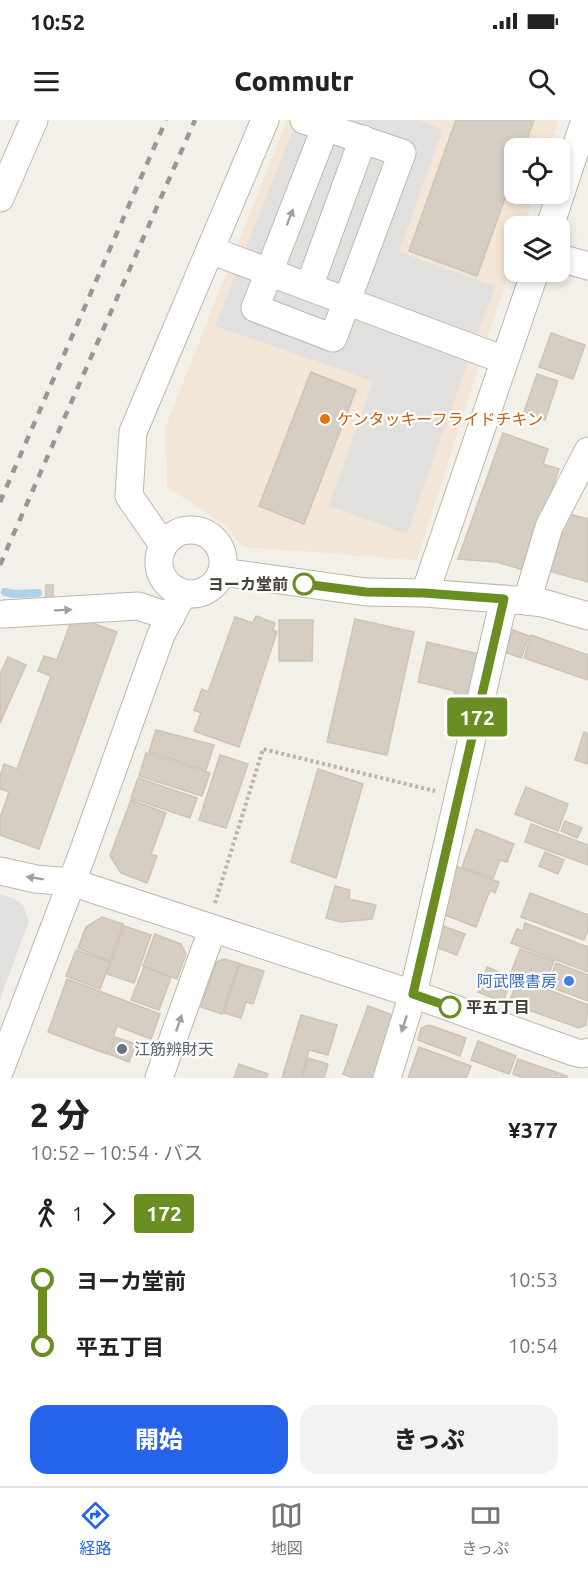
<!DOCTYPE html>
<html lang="ja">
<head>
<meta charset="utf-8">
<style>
  body { margin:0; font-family:Ubuntu,"Noto Sans JP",sans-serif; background:#f2f2f2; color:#222; height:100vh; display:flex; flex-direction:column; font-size:22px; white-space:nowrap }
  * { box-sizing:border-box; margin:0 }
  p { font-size:20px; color:#767676 }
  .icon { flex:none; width:33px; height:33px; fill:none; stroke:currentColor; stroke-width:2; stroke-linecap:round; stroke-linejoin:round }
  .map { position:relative; height:958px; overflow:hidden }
  .drawer { display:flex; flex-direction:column; background:#fff; flex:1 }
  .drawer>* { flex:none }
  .badge { padding:0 12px; border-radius:4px; font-size:21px; line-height:39px }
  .controls { position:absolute; left:504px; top:18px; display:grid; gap:12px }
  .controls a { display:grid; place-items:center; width:66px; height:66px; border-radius:12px; background:#fff; box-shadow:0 3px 9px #0003; font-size:30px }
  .map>.badge { position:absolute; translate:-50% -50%; box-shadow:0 0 0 3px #fff }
  .legs { display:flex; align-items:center; gap:9px; height:66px; padding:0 30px; font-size:20px }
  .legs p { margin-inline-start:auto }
  .summary { display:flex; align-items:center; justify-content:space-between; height:102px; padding:0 30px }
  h1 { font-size:33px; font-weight:800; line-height:45px }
  .button { display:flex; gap:12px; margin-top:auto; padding:12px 30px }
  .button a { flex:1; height:69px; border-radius:18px; background:#2563eb; color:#fff; font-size:24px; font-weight:800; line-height:69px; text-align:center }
  .button a+a { background:#f2f2f2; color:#222 }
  ul { padding:0 30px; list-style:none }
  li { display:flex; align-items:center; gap:21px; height:66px; font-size:22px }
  li i { display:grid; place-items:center; width:9px; height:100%; margin:0 8px; background:currentColor }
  li i::after { content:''; width:15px; height:15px; margin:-8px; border:4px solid; border-radius:50%; background:#fff }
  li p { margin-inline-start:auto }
  li:first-child i { background:linear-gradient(#0000 50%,currentColor 0) }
  li:last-child i { background:linear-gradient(currentColor 50%,#0000 0) }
  .status { display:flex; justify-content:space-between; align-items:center; height:42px; padding:0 30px; background:#fff; direction:ltr }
  .status svg { height:16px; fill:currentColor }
  header { display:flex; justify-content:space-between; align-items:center; height:78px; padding:0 30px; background:#fff; font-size:27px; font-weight:800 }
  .tabs { display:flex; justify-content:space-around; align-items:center; height:84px; border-top:2px solid #e0e0e0; background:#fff; font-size:16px; color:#767676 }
  .tabs a { display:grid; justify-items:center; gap:3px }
  .tabs .current { color:#2563eb }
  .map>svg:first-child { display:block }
  .commercial { fill:#f3e6d7 }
  .parking { fill:#e2e0de }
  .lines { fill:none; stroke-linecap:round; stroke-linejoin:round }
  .stream { stroke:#acd2ea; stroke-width:8 }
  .building { fill:#d7cec3; stroke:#cec3b4; stroke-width:1.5 }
  .minor-casing { stroke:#beb7ad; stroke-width:29 }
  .path { stroke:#beb2a0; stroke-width:4; stroke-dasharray:3 3; stroke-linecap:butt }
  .minor { stroke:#fff; stroke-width:27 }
  .rail { stroke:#979797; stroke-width:4.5; stroke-dasharray:8 8; stroke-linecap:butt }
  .oneway { fill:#a2a09c }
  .line-1-casing { stroke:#fff; stroke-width:14 }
  .line-1 { stroke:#6b8e23; stroke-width:9 }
  .food-dot { fill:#e8710a; stroke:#fff; stroke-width:2 }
  .stop-1-dot { fill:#fff; stroke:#6b8e23; stroke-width:3 }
  .shop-dot { fill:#3f7fe0; stroke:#fff; stroke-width:2 }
  .worship-dot { fill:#6b7280; stroke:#fff; stroke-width:2 }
  .labels { text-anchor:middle; stroke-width:4.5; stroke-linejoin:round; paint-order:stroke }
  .food-label { font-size:16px; fill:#c56008; stroke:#fff; text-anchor:start }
  .stop-label { font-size:16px; font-weight:bold; fill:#464038; stroke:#fff; text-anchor:end }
  .shop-label { font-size:16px; fill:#366cbe; stroke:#fff; text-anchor:end }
  .worship-label { font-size:16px; fill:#5b616d; stroke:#fff; text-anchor:start }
</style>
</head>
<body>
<div class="status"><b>10:52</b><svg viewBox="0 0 49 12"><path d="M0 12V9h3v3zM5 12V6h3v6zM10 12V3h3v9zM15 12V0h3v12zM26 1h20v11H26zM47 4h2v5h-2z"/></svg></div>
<header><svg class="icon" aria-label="menu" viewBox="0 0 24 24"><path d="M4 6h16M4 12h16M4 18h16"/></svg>Commutr<svg class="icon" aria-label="search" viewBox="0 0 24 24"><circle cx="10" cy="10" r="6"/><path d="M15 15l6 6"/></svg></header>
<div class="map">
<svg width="588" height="958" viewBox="0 0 588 958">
  <rect width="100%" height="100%" fill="#f3f0ea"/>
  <polygon class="commercial" points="287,0 558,0 549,28 514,28 514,74 534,74 524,106 514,106 514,135 417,440 243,427 227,407 167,367 165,308"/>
  <g class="parking">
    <polygon points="297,0 418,0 443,9 399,132 495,166 407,414 329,386 373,261 215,206"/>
    <polygon points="0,774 13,778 23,785 29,801 0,879"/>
  </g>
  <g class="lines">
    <polyline class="stream" points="5,472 15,474 38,473"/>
  </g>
  <g class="building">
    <polygon points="456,0 534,0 524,28 514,28 514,53 477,156 409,131"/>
    <polygon points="551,213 585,225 573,259 539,247"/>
    <polygon points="311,252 356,270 304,404 259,386"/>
    <polygon points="537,254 558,261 545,300 524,292"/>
    <polygon points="503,313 548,329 543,344 559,349 524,450 497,442 458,439"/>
    <polygon points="565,393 588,399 588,462 549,451"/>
    <polygon points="46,465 53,465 53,485 45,485"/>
    <polygon points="73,496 117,512 39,729 0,715 0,698 9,672 0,669 0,656 4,644 17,649 51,556 38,551 44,536 57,540"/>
    <polygon points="256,496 275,503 273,510 277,512 239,627 194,611 201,593 194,590 202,569 208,572 235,497 253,503"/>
    <polygon points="355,499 414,512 387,635 327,622"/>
    <polygon points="279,500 313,500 312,541 279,541"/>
    <polygon points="513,510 529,516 521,538 505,532"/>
    <polygon points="531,515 588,535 588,560 524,538"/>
    <polygon points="427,522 479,534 467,586 452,583 455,571 418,562"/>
    <polygon points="8,537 26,545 0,603 0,554"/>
    <polygon points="156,610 214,625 206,650 149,632"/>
    <polygon points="584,612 588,614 588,644 575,640"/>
    <polygon points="146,633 210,653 202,676 139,656"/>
    <polygon points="220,635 248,644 226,708 199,700"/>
    <polygon points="318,649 363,664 336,758 291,742"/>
    <polygon points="138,658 197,678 190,698 131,678"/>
    <polygon points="526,667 568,684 558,711 515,694"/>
    <polygon points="131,680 166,693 151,734 157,736 147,763 121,753 110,736"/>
    <polygon points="565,701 582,708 577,718 561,711"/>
    <polygon points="531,704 588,725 588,745 525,722"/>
    <polygon points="476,709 514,724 507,742 500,740 493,758 462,747"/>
    <polygon points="545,732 564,740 558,754 539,746"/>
    <polygon points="455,746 499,762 495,773 490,770 476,807 445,795"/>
    <polygon points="335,766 350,770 349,779 376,785 372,799 341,802 326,798"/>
    <polygon points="530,773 588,795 588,810 584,820 521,797"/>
    <polygon points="102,797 123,804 110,841 78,828 86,807"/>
    <polygon points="525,803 588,827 588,852 511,823 517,809 523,811"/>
    <polygon points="124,806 151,815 134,863 107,854"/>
    <polygon points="443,806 465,814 457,835 435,827"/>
    <polygon points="155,814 181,824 186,834 177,859 143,846"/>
    <polygon points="520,829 554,841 544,866 511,853"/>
    <polygon points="76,830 110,842 100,869 66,856"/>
    <polygon points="224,839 239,843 222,894 201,887 216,842"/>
    <polygon points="556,843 588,855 588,881 548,866"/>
    <polygon points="240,844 264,851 253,884 246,882 241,898 224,893"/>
    <polygon points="144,847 171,857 159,890 131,880"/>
    <polygon points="487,847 512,857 503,882 478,872"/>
    <polygon points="518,858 588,885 586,905 579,908 509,883"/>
    <polygon points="67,859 160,894 151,919 117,906 107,934 48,912"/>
    <polygon points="368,886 390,894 393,901 374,958 353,958 343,954"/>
    <polygon points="301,895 337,905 328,935 309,930 301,958 282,958"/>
    <polygon points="429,905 466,918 460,936 418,920 421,908"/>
    <polygon points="115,917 136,924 129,942 109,934"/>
    <polygon points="478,921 516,936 509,954 471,940"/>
    <polygon points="419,927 471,946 466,958 408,958"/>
    <polygon points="308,938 328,944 324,958 302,958"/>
    <polygon points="518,939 567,956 567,958 523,958 513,954"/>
    <polygon points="239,944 268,954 266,958 234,958"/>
  </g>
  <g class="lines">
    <defs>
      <g id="minor">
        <polyline points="304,0 402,33 333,218 255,188 326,6"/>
        <polyline points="0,78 34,0"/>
        <polyline points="550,106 585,0"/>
        <polyline points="210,130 504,240"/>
        <polyline points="560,138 588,146"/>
        <polyline points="309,167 363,19"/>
        <circle cx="191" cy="442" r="32"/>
        <polyline points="163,425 129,376 133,312 265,0"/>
        <polyline points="222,452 366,472 425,473 527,481 543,483 588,496"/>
        <polyline points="425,473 535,152"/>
        <polyline points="527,481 549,407 588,331"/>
        <polyline points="4,494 138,486 171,497"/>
        <polyline points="0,751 36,759 71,762 413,874 574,932 582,934 588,932"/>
        <polyline points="0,950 82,735 161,515 183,473"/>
        <polyline points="159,958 212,810"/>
        <polyline points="387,958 413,874 504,479"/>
      </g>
    </defs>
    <use href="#minor" class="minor-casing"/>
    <polyline class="path" points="215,783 263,629 435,671"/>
    <use href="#minor" class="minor"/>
    <g class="rail">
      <polyline points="0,382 166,0"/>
      <polyline points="0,445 195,0"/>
    </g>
  </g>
  <defs><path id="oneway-solid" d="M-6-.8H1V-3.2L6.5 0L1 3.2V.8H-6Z" transform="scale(1.5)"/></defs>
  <g class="oneway">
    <use href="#oneway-solid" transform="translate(290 97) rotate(-69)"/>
    <use href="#oneway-solid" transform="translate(63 490) rotate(-3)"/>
    <use href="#oneway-solid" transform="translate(35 758) rotate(-171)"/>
    <use href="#oneway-solid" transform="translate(179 903) rotate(-71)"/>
    <use href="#oneway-solid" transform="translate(404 904) rotate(108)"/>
  </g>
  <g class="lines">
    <defs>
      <polyline id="line-1" points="304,464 366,472 424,473 504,479 413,874 450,887"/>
    </defs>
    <use href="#line-1" class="line-1-casing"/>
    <use href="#line-1" class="line-1"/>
  </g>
  <circle class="food-dot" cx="325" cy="299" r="6"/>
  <g class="stop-1-dot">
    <circle cx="304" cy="464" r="10"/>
    <circle cx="450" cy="887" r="10"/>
  </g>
  <circle class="shop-dot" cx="569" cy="861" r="6"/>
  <circle class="worship-dot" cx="122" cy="929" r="6"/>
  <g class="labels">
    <g class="food-label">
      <text x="337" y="305">ケンタッキーフライドチキン</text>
    </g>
    <g class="stop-label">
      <text x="288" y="470">ヨーカ堂前</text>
      <text x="466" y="893" text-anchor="start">平五丁目</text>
    </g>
    <g class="shop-label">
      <text x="557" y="867">阿武隈書房</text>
    </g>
    <g class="worship-label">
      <text x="134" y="935">江筋辨財天</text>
    </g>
  </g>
</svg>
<div class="controls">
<a><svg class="icon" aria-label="locate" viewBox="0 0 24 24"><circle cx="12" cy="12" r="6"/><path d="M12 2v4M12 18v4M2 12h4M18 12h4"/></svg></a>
<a><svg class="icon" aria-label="layers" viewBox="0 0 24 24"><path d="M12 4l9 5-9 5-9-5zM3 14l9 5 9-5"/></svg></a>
</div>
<b class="badge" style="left:477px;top:597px;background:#6b8e23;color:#fff">172</b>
</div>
<section class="drawer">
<div class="summary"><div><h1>2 分</h1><p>10:52 – 10:54 · バス</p></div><b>¥377</b></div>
<div class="legs"><svg class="icon" aria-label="walk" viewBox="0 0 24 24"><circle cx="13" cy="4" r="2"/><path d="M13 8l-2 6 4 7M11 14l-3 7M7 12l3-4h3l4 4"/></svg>1<svg class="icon" aria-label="forward" viewBox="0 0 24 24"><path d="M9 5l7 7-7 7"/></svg><b class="badge" style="background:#6b8e23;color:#fff">172</b></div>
<ul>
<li><i style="color:#6b8e23"></i><b>ヨーカ堂前</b><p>10:53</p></li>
<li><i style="color:#6b8e23"></i><b>平五丁目</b><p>10:54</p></li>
</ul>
<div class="button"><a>開始</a><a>きっぷ</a></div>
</section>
<nav class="tabs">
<a class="current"><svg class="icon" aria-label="directions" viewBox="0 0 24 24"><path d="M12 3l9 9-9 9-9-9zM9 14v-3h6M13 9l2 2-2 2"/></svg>経路</a>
<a><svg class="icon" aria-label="map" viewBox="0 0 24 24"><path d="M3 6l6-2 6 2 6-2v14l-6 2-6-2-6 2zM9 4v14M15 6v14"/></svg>地図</a>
<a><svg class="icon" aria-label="tickets" viewBox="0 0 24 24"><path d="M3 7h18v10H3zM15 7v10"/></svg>きっぷ</a>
</nav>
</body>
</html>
